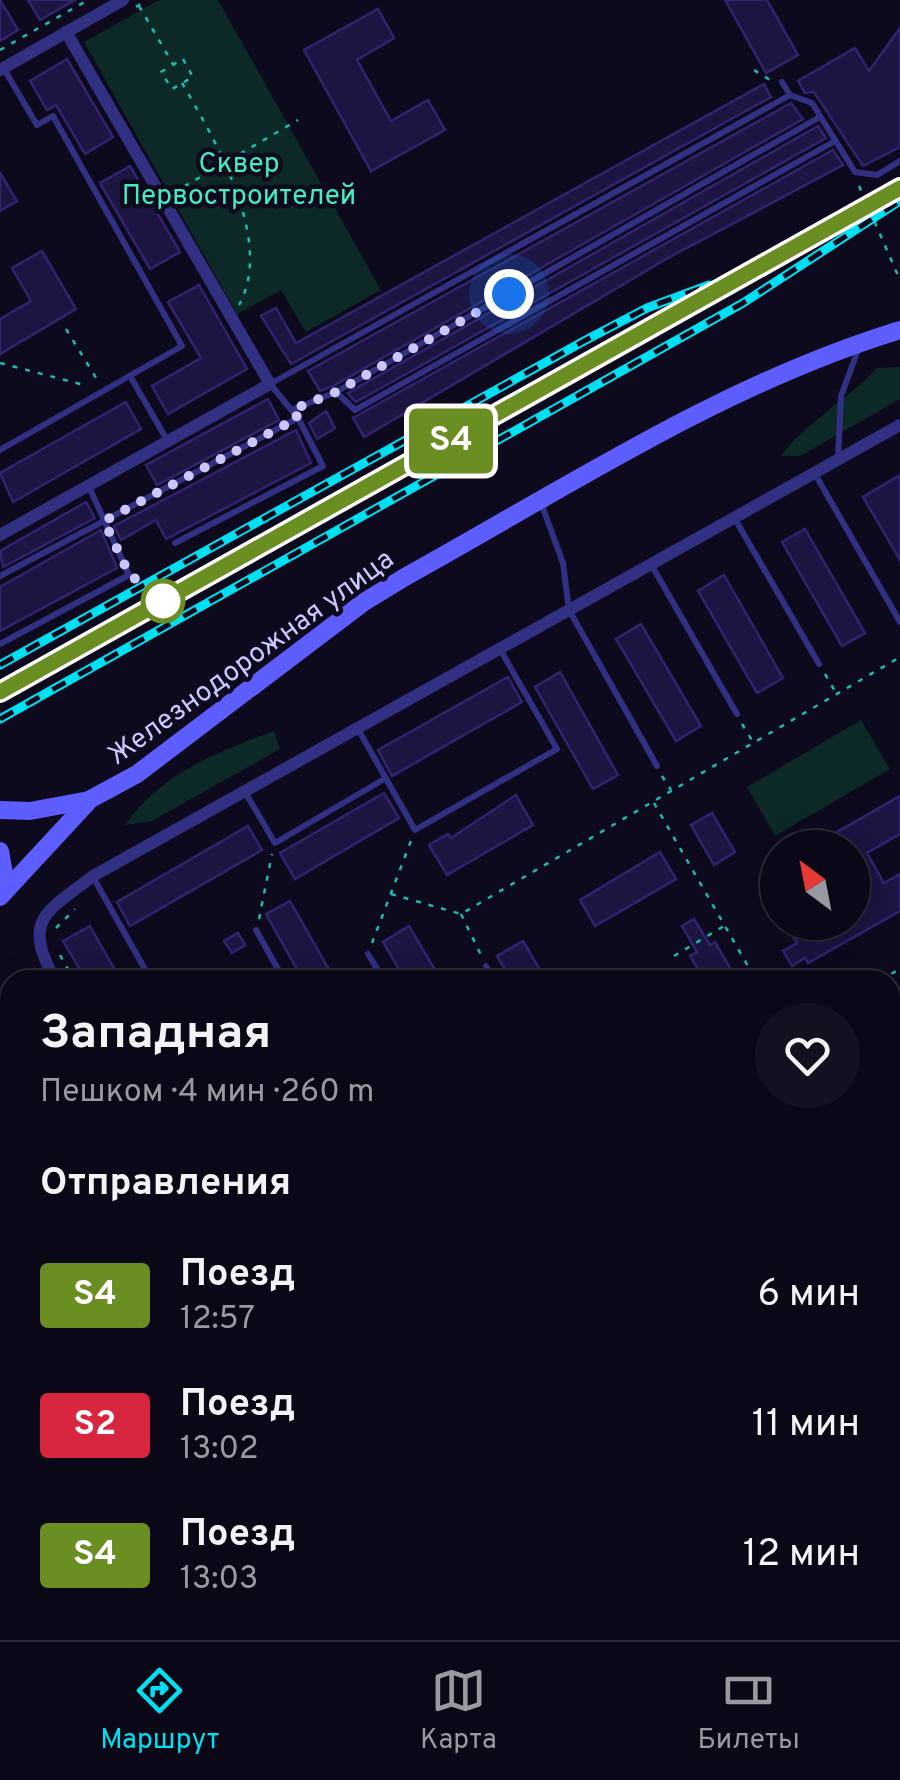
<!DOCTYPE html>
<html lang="ru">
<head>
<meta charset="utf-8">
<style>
  body { margin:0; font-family:Overpass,sans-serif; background:#13111f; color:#f1f3f6; height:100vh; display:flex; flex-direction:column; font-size:38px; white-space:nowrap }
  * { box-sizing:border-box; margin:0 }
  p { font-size:32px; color:#999aa1 }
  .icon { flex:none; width:55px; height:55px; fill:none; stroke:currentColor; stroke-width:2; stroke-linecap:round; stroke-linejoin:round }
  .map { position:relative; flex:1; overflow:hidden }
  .sheet { position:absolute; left:0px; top:970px; width:900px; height:670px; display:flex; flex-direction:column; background:#0a0816; border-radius:30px 30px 0 0; box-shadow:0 5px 25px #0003,0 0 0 2px #2a2935 }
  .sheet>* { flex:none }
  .badge { padding:0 20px; border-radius:8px; font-size:35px; line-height:65px }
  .needle { width:65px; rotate:328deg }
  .controls { position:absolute; left:760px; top:830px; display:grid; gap:20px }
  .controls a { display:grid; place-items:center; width:110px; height:110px; border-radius:50%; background:#0a0816; box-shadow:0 5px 25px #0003,0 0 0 2px #2a2935; font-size:50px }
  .you { position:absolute; width:50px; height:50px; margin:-25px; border:8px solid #fff; border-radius:50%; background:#1a73e8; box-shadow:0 0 0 15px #1a73e833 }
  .map>.badge { position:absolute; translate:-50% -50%; box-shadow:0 0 0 5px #fff }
  h2 { padding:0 40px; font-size:38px; line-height:90px }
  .round { display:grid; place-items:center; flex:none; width:105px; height:105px; border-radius:52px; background:#13111f }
  .head { display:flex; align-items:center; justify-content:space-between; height:170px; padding:0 40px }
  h1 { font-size:48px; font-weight:700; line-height:75px }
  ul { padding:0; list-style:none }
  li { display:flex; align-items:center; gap:30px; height:130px; padding:0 40px }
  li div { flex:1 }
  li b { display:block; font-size:38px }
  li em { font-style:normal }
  li .badge { min-width:110px; font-weight:700; text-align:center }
  .menu { display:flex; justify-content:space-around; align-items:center; height:140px; border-top:2px solid #2a2935; background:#0a0816; font-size:28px; color:#999aa1 }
  .menu a { display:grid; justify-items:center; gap:5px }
  .menu .active { color:#00e0f2 }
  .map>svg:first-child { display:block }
  .green { fill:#0c2927 }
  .building { fill:#1c1441; stroke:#312370; stroke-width:2.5 }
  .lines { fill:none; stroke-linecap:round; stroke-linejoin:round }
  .path { stroke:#20baad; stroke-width:2.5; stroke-dasharray:5 8; stroke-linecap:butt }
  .lane { stroke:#313082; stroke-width:6 }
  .street { stroke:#313082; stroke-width:12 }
  .secondary { stroke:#5e5eff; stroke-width:18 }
  .primary { stroke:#b94eff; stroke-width:20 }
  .tram { stroke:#00e0f2; stroke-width:2.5 }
  .rail-casing { stroke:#00e0f2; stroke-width:9 }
  .rail { stroke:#0d0a1e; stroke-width:5; stroke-dasharray:15; stroke-linecap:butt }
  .line-casing { stroke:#fff; stroke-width:22 }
  .line { stroke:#6b8e23; stroke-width:15 }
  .walk { stroke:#ccc7ff; stroke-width:10; stroke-dasharray:0 18 }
  .stop-dot { fill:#fff; stroke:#6b8e23; stroke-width:5 }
  .labels { text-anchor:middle; stroke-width:9; stroke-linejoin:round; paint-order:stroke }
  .park-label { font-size:28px; fill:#47ebbe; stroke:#0d0a1e }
  .street-label { font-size:28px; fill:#ccc7ff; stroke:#0d0a1e }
</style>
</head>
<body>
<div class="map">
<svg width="900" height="1640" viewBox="0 0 900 1640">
  <rect width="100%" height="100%" fill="#0d0a1e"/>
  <g class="green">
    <polygon points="159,0 218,0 381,290 306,332 281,290 237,314 84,42"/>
    <path d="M 900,367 L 900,399 L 800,456 L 781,456 C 808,420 847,401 877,368 Z"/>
    <polygon points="861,720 890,769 775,836 747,787"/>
    <path d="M 274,731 L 280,749 L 152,821 L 125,825 C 163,772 215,753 274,731 Z"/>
    <polygon points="517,1630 665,1630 662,1640 501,1640"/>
  </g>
  <g class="building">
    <polygon points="0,0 18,30 0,41"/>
    <polygon points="28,0 75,0 40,20"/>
    <polygon points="725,0 767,0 798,55 766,73"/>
    <polygon points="378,9 394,38 357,60 391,121 428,100 445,130 371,171 304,50"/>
    <polygon points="900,28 900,147 863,166 814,92 805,93 798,81 855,48 869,71"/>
    <polygon points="67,59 113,137 85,154 56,105 47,110 30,81"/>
    <polygon points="764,84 771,97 291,364 261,316 276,308 296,343"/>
    <polygon points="791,103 803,119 333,386 320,391 308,371"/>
    <polygon points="818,126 826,138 356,402 350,396 348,393"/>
    <polygon points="833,150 843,165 668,258 364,437 353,418"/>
    <polygon points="130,166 180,252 150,269 100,183"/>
    <polygon points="0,173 17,201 0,211"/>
    <polygon points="42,251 76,309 0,354 0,319 31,301 12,268"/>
    <polygon points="199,285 247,369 168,414 152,386 201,358 168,302"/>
    <polygon points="268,399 279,420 157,485 146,465"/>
    <polygon points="126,402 141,429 13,502 0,473"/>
    <polygon points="326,411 335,428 317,439 309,423"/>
    <polygon points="296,430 311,463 166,539 156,520 121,540 114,526"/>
    <polygon points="900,475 900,560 863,497"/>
    <polygon points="86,502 95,518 3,567 0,551"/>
    <polygon points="805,529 865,633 842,646 782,542"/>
    <polygon points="101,530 117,568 0,631 0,587"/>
    <polygon points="724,575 783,678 757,693 698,591"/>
    <polygon points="641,624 701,726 676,741 616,639"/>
    <polygon points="560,672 618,775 593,789 535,687"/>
    <polygon points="508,677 522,702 392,776 378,750"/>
    <polygon points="384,793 399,818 295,879 280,853"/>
    <polygon points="516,795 533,825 447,875 429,845 448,834 451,838"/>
    <polygon points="900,796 900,834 867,853 884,883 900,874 900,911 808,963 805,958 792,966 783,951 797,943 792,935 814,922 852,922 852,901 862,895 852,878 852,848 809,848"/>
    <polygon points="712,813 735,852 714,865 691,825"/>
    <polygon points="248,826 262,850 130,926 117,902"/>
    <polygon points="660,852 676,879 595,926 580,900"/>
    <polygon points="290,901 335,980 303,980 266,914"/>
    <polygon points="694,919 710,945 715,942 737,980 704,980 690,956 697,952 682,926"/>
    <polygon points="90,926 100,944 121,980 86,980 63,941"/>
    <polygon points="409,926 441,980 405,980 383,942"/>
    <polygon points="238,933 245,945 232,953 224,941"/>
    <polygon points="523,941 546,980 511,980 497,956"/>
  </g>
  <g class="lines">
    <g class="path">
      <polyline points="139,6 173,64"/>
      <polyline points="136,7 147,0"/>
      <polyline points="0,50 88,0"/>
      <polygon points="183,59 193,77 172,89 161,72"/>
      <polyline points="754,70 770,80"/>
      <path d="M 182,83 C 214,138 275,241 239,305"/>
      <polyline points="859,186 900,280"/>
      <polyline points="173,193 298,120"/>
      <polyline points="66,329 98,381"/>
      <polyline points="0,363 88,386"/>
      <polyline points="825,674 836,693"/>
      <polyline points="742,724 753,742"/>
      <polyline points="662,776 671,790"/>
      <polyline points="654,803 756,980"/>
      <polyline points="391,894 461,914 900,657"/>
      <polyline points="461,914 481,955"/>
      <polyline points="259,919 272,854"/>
      <polyline points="56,928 75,909"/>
      <polyline points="372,943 412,838"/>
      <polyline points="60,955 74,980"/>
      <polyline points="674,956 724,926"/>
      <polyline points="880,980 900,969"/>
      <polyline points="890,1030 900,1024"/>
      <polyline points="890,1611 900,1605"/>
      <polyline points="351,1630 357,1640"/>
      <polyline points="0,1637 11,1630"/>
      <polyline points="132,1640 137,1630"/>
      <polyline points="501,1640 517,1630"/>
      <polyline points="673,1640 677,1630"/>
      <polyline points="839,1640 856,1630"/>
    </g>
    <g class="lane">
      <polyline points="782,82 790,95 812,103 855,172 877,175 900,161"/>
      <polyline points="130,376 167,440"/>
      <polyline points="336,392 355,410 835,141"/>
      <polyline points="292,410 336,392 820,117"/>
      <polyline points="0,450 182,346 53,116 37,125 4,69"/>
      <polyline points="838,459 841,396 858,350"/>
      <polyline points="815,474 900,622"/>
      <polyline points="541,503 563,563 569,610 657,766"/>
      <polyline points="735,519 819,664"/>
      <polyline points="175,543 323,466 298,418"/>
      <polyline points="652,566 737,714"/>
      <polyline points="0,576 298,418 270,384 790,95"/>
      <polyline points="0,644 129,575 89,487"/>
      <polyline points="358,729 415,830 557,749 501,651"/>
      <polyline points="245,792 275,843 386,778"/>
      <polyline points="93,877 151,980"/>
      <polyline points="256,930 284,980"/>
      <polyline points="368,954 384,980"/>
      <polyline points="486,966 494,980"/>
      <polyline points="678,974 682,980"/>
      <polyline points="900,1094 900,1101"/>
      <polyline points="0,1119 10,1121"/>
      <polyline points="890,1252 900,1246"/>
      <polyline points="0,1293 10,1299"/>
      <polyline points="890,1382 900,1377"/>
      <polyline points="0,1435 10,1441"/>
      <polyline points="890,1468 900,1462"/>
      <polyline points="176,1630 190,1640"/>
      <polyline points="289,1630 295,1640"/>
      <polyline points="871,1630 877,1640"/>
      <polyline points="202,1640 209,1630"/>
    </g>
    <g class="street">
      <polyline points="0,70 123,0"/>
      <polyline points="0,535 270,384 66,32"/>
      <path d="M 55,980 C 22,919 45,913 93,876 L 900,425"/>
      <polyline points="890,1007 900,1002"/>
    </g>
    <g class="secondary">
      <path d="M 0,810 L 30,811 L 89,800 L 137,774 L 364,602 L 405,577 C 566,488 723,384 900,330"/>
      <polyline points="0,851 4,874 0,891"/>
      <polyline points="0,897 88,802"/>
      <polyline points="715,1640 718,1630"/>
      <polyline points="738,1640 752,1630"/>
    </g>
    <g class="primary">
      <polyline points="0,1026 10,1032"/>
      <polyline points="0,1064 10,1071"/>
      <polyline points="890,1549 900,1544"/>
      <polyline points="890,1585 900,1580"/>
      <polyline points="793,1640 811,1630"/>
    </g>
    <g class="tram">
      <polyline points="0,1048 10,1054"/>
      <polyline points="890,1572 900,1566"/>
      <polyline points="732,1640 735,1630"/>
      <polyline points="772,1640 789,1630"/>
    </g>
    <defs>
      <g id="rail">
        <polyline points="866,200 900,182"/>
        <polyline points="0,665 584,341 647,308 709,285"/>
        <polyline points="0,692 883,199"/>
        <polyline points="0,719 743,303 900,201"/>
      </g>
    </defs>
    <use href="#rail" class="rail-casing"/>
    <use href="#rail" class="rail"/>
  </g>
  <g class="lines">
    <defs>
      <polyline id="line" points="0,692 900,188"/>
    </defs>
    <use href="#line" class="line-casing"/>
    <use href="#line" class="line"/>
    <polyline class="walk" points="163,601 129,574 104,521 298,418 292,410 336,392 509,294"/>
  </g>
  <circle class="stop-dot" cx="163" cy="601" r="20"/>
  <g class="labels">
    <g class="park-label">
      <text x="239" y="172">Сквер<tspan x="239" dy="32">Первостроителей</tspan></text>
    </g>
    <g class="street-label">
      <text transform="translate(250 656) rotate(-36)" y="10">Железнодорожная улица</text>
    </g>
  </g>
</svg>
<div class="controls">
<a><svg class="needle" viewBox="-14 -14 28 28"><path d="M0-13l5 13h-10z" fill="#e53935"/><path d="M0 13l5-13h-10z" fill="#999aa1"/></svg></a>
</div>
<div class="you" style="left:509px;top:294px"></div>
<b class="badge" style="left:451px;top:441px;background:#6b8e23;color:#fff">S4</b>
<section class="sheet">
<div class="head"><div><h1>Западная</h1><p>Пешком · 4 мин · 260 m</p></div><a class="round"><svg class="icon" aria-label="heart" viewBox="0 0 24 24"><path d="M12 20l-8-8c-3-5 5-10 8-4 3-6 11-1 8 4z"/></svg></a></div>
<h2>Отправления</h2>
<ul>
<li><span class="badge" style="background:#6b8e23;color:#fff">S4</span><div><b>Поезд</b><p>12:57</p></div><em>6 мин</em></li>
<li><span class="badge" style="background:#d7263d;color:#fff">S2</span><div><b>Поезд</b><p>13:02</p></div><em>11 мин</em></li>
<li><span class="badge" style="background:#6b8e23;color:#fff">S4</span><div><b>Поезд</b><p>13:03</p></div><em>12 мин</em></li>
</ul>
</section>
</div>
<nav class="menu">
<a class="active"><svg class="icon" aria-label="directions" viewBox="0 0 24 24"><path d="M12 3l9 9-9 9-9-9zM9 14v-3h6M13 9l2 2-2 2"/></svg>Маршрут</a>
<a><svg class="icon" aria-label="map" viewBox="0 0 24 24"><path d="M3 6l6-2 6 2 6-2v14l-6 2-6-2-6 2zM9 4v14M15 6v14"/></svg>Карта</a>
<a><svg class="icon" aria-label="tickets" viewBox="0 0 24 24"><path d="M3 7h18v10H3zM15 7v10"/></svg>Билеты</a>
</nav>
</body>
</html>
